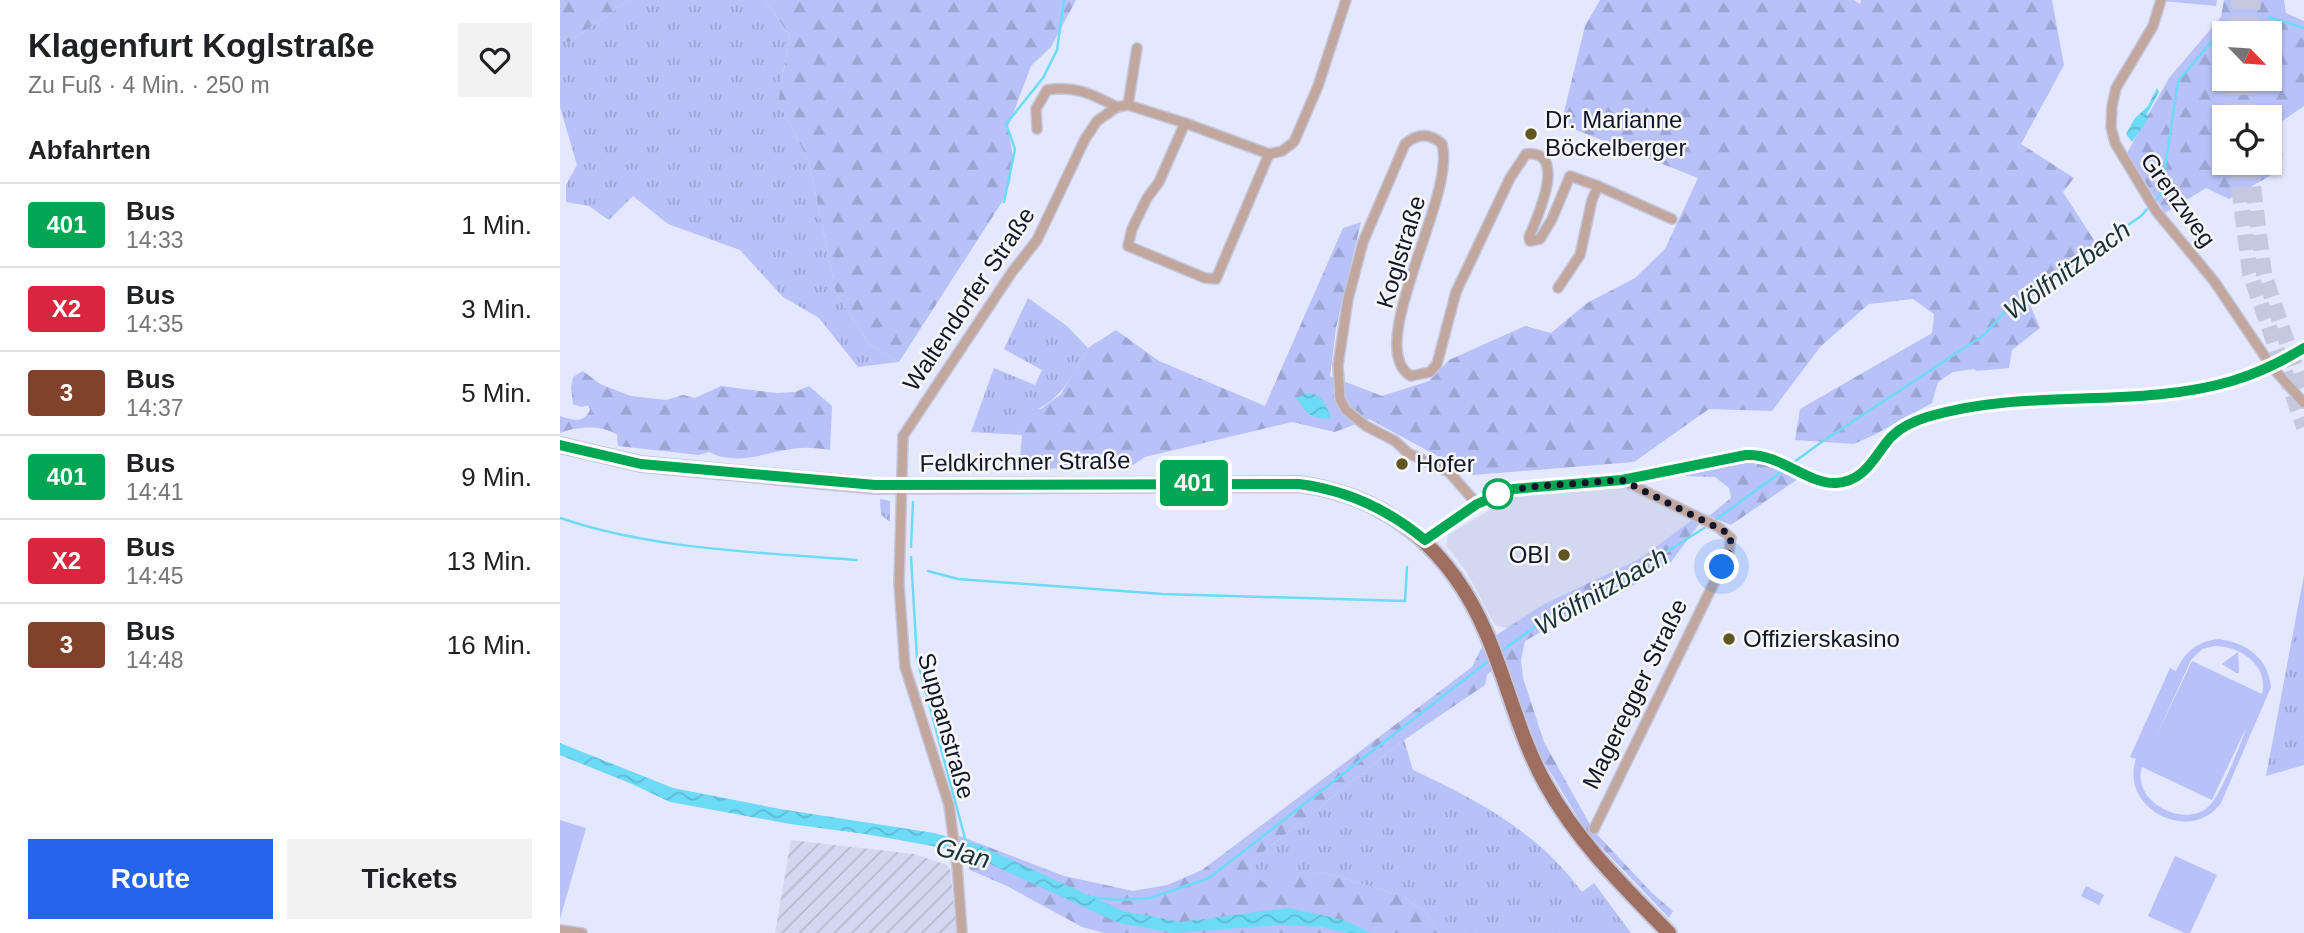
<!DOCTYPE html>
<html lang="de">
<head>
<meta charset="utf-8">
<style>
  body { margin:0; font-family:Helvetica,sans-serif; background:#f2f2f2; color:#202124; height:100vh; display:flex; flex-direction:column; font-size:26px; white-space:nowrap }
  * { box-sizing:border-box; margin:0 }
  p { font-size:23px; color:#757577 }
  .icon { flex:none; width:38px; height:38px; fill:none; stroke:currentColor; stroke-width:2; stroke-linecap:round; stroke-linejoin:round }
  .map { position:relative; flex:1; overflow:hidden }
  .side { display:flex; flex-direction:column; background:#fff; width:560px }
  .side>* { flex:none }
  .badge { padding:0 14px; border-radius:5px; font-size:24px; line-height:46px }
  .needle { width:46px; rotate:115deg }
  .fabs { position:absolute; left:1652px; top:21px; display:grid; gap:14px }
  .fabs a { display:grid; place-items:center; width:70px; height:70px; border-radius:0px; background:#fff; box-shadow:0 2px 5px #0004; font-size:35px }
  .you { position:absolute; width:35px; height:35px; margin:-18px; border:5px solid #fff; border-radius:50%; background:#1a73e8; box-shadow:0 0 0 10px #1a73e833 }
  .map>.badge { position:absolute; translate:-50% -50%; box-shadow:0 0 0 4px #fff }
  h2 { padding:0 28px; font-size:26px; line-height:63px }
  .round { display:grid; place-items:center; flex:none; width:74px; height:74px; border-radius:0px; background:#f2f2f2 }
  .headline { display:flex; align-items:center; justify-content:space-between; height:119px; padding:0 28px }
  h1 { font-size:33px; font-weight:800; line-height:52px }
  .primary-button { display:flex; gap:14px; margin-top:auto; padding:14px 28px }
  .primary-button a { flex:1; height:80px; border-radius:0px; background:#2563eb; color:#fff; font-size:28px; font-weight:800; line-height:80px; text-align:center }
  .primary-button a+a { background:#f2f2f2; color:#202124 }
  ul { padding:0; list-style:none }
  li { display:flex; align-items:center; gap:21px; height:84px; padding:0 28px; border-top:2px solid #e0e0e0 }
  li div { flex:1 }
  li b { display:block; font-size:26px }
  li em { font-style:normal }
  li .badge { min-width:77px; font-weight:700; text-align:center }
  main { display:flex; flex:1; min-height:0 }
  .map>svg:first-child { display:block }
  .built { fill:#d3d8f1 }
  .industrial { fill:url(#industrial-furrows) }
  .grass { fill:url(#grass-tufts) }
  .forest { fill:url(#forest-firs); fill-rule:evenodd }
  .park { fill:#b8c1f8; fill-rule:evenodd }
  .water { fill:url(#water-waves) }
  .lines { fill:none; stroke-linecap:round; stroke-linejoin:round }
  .stream { stroke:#6ddaf6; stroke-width:2.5 }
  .motorway-tunnel { stroke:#c5c8df; stroke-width:16; stroke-dasharray:16 8; stroke-linecap:butt }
  .minor-casing { stroke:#c3c6dd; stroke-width:12 }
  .tertiary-casing { stroke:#c3c6dd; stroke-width:14 }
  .primary-casing { stroke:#c3c6dd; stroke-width:18 }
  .minor { stroke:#c2a79e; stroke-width:9 }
  .tertiary { stroke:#c2a79e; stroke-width:10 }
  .primary { stroke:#9e6e60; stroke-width:14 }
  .line-casing { stroke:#fff; stroke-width:16 }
  .line { stroke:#00a651; stroke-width:10 }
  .walk { stroke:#131529; stroke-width:7; stroke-dasharray:0 12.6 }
  .poi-dot { fill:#615622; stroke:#f7f7f7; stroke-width:2.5 }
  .stop-dot { fill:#fff; stroke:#00a651; stroke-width:3.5 }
  .labels { text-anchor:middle; stroke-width:5; stroke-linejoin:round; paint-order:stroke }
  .poi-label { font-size:24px; fill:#131529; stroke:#f7f7f7; text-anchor:start }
  .street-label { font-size:24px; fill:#131529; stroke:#f7f7f7 }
  .water-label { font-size:26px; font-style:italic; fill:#1a333a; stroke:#f7f7f7 }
</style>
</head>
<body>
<main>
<section class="side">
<div class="headline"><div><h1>Klagenfurt Koglstraße</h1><p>Zu Fuß · 4 Min. · 250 m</p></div><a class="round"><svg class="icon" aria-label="heart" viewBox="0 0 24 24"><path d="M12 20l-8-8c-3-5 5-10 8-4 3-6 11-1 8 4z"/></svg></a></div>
<h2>Abfahrten</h2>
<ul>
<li><span class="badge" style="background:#00a651;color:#fff">401</span><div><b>Bus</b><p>14:33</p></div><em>1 Min.</em></li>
<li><span class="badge" style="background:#d7263d;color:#fff">X2</span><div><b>Bus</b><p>14:35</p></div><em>3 Min.</em></li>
<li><span class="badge" style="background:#81412b;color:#fff">3</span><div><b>Bus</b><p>14:37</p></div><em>5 Min.</em></li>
<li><span class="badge" style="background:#00a651;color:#fff">401</span><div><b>Bus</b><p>14:41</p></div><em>9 Min.</em></li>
<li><span class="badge" style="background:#d7263d;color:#fff">X2</span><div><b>Bus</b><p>14:45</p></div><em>13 Min.</em></li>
<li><span class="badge" style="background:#81412b;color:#fff">3</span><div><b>Bus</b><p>14:48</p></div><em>16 Min.</em></li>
</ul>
<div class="primary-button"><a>Route</a><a>Tickets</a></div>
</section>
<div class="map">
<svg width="1744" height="933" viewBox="0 0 1744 933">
  <defs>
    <pattern id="industrial-furrows" width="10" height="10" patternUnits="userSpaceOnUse" patternTransform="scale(1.75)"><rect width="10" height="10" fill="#d3d8f1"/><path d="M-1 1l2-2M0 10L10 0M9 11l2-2" fill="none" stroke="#b4b8cf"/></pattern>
    <pattern id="grass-tufts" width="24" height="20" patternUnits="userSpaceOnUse" patternTransform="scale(1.75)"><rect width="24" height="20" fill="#b8c1f8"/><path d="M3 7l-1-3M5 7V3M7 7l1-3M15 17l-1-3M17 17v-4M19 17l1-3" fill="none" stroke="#9da5d5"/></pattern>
    <pattern id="forest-firs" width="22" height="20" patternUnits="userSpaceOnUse" patternTransform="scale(1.75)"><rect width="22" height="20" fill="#b8c1f8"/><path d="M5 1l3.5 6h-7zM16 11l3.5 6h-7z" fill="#9da5d5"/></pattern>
    <pattern id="water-waves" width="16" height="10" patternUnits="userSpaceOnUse" patternTransform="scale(1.75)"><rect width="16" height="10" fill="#6ddaf6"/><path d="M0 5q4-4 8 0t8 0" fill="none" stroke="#5ebad3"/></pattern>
  </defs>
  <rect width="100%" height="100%" fill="#e4e8ff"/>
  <polygon class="built" points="1066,486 1132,520 1079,559 984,604 949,629 935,625 906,571 886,545 888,535 948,499 971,491"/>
  <polygon class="industrial" points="231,840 354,854 387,865 390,869 397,933 215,933"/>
  <g class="grass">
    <polygon points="69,0 205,0 230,36 218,101 249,162 276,293 310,345 339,362 298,367 259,318 223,297 180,250 108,224 73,196 49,220 29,206 6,202 6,185 17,165 0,107 0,36 8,43"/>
    <path d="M 468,298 L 507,326 L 528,348 C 507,383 502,402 461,416 L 462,435 L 411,432 L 434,368 L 475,385 L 482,370 L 444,349 Z"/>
    <polygon points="320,499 330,501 330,522 321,515"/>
    <polygon points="1744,575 1744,765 1706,776"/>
    <path d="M 844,740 L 853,770 C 919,801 978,832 1022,892 L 1034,883 L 1071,933 L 880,933 L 864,911 L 840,895 L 762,872 L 705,885 L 691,872 L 692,861 Z"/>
  </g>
  <g class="forest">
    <polygon points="0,0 69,0 8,43 0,36"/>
    <polygon points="205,0 516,0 491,47 471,66 448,127 453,157 450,182 442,202 339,362 310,345 276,293 249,162 218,101 230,36"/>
    <polygon points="1040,0 1294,0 1300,4 1301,0 1492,0 1504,65 1461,144 1514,178 1503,192 1539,248 1468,300 1480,328 1452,350 1449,368 1417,371 1414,369 1393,372 1378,382 1372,403 1316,434 1294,444 1235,440 1240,409 1372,333 1374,314 1353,299 1309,304 1261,346 1212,411 1149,409 1074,462 913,475 809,419 775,432 732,422 585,457 573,465 459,470 462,435 460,416 468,407 481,409 501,394 528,348 556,330 599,361 705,406 783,228 801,222 776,328 770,376 822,396 869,381 889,360 965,326 991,333 1027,303 1075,278 1105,249 1138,178 1001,124 1025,26"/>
    <polygon points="1592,0 1657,0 1656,6"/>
    <path d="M 1664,0 L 1724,0 L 1726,13 L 1744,21 L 1744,106 L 1715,126 L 1723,155 L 1715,173 L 1669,199 L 1646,188 L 1605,213 L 1567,153 L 1609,78 L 1661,17 ZM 1664,33 L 1710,33 L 1710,79 L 1664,79 ZM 1664,117 L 1710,117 L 1710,163 L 1664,163 Z"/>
    <path d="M 23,371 L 40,384 L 71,396 L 106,400 L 123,395 L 135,398 L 161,386 L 216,393 L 235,392 L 249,386 L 272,406 L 270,450 C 261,449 251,447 242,448 C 212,449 179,468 149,452 L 139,455 L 58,446 L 57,435 C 42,424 15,427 0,433 L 0,416 C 13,420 23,424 30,410 L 28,405 L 22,407 L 13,404 L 11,387 L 13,377 Z"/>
    <polygon points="1199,462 1238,479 1171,525 1149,516 1171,498 1169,488 1155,477 1123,476 1179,463"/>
    <polygon points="1132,520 1140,523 1111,562 1061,593 1035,601 965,641 961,660 963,678 984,742 1033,830 1092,893 1113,911 1109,918 1026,831 980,755 935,636 984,604 1079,559"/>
    <polygon points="924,643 932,670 927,675 925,685 844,740 692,861 691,872 705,884 762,872 840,895 864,911 880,933 544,933 522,927 447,886 410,870 397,835 504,876 573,891 607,885 642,870 912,667"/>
  </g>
  <g class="park">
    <path d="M 1659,639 C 1687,643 1708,658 1711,687 L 1661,803 C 1631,845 1559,809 1576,759 L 1570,757 L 1610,668 L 1616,671 C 1625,652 1637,641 1659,639 ZM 1655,646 C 1681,646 1709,666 1702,694 L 1632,661 L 1595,739 L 1631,660 L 1642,649 ZM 1686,728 C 1682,742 1659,799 1648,807 C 1623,829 1571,801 1582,767 L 1652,800 Z"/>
    <polygon points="1678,652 1679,673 1676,673 1662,664"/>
    <polygon points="0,820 26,828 0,919"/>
    <polygon points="1615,856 1657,875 1630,933 1625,933 1588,916"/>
    <polygon points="1526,886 1544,895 1539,905 1521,896"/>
  </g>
  <g class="water">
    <polygon points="1597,88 1599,92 1587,114 1589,118 1572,142 1566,134 1575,118 1588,106"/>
    <path d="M 748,393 C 763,394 764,404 771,415 L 769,419 C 747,417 748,414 736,398 Z"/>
    <polygon points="0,743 113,788 220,809 374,833 419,845 563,911 621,922 728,908 784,920 811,933 787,933 762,927 720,925 614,933 559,923 413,856 378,847 305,834 230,824 110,802 72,784 0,755"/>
  </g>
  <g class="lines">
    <g class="stream">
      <polyline points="1709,17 1744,28"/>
      <polyline points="1595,201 1601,194 1618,81 1665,26"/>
      <polyline points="444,202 455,149 446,124 483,78 497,50 504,0"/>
      <polyline points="1230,465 1263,441 1424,335 1448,308 1581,216 1590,206"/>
      <path d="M 0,518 C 94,550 198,552 297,560"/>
      <polyline points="1154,521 1225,469"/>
      <polyline points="351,547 353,502"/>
      <polyline points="351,557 357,659 406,842"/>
      <polyline points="368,571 398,579 603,594 845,601 847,567"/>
      <polyline points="940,652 995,612 1068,576 1149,525"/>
      <polyline points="531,897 561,900 590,898 649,878 932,658"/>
    </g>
    <g class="motorway-tunnel">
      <polyline points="1676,33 1679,0"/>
      <polyline points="1690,33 1693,0"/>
      <polyline points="1673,79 1674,117"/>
      <polyline points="1687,79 1688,117"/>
      <polyline points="1676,163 1690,273 1744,427"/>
      <polyline points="1690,163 1704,274 1744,393"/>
    </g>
    <defs>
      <g id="minor">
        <polyline points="1601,0 1593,26 1556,88 1552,106 1551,127 1555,143 1596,211 1654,281 1712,367 1744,403"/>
        <polyline points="568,105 577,48"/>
        <polyline points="625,123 599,182 587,198 572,229 568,246 645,278 656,279 709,154"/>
        <path d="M 477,129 L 476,109 L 487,90 C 514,85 532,94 557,107"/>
        <polyline points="998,288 1020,255 1032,200 1038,186"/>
        <path d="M 917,504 L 889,472 L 848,453 L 835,441 L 806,426 L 786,410 L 780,399 L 778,365 L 788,299 L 803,242 L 845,144 C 858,133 870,133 882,144 C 897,196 802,348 851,376 L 870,372 L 877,364 L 896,292 L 950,178 L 966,154 C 1009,149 977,218 969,237 L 970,241 L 980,239 L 992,219 L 1010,176 L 1038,186 L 1112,219"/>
        <polyline points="1034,829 1169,552 1171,538 1158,527 1062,480"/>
        <polyline points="0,930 22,933"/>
        <polyline points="402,933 397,865 389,805 345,667 339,584 343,436 452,272 477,240 525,139 537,121 557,107 568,105 625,123 709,154 722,151 734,142 758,86 786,0"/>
      </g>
      <path id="tertiary" d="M 865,540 L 917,504 L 953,489 L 1062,480 L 1186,455 C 1220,453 1246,484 1276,483 C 1306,481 1314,456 1331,437 C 1341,427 1354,421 1367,417 C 1466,387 1574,410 1672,381 C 1698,373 1721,362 1744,348"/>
      <path id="primary" d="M 0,445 L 81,464 L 315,486 L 739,484 C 830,496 892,552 927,635 C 948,684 959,736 985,783 C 1017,841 1063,886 1109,933"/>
    </defs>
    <use href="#minor" class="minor-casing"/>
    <use href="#tertiary" class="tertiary-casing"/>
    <use href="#primary" class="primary-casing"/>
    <use href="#minor" class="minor"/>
    <use href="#tertiary" class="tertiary"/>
    <use href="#primary" class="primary"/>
  </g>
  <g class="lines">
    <defs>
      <path id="line" d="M 0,445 L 81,464 L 315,485 L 739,484 C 786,490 829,510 865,540 L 917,504 L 953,489 L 1062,480 L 1186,455 C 1220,453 1246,484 1276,483 C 1306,481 1314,456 1331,437 C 1341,427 1354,421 1367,417 C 1466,387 1574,410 1672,381 C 1698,373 1721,362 1744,348"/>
    </defs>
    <use href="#line" class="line-casing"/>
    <use href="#line" class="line"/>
    <polyline class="walk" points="938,494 968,487 1062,480 1166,532 1171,538 1169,552 1162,567"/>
  </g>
  <g class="poi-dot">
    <circle cx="971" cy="134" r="7"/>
    <circle cx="842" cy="464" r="7"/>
    <circle cx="1004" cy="555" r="7"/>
    <circle cx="1169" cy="639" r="7"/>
  </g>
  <circle class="stop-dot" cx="938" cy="494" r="14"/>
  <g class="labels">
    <g class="poi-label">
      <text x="985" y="128">Dr. Marianne<tspan x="985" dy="28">Böckelberger</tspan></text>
      <text x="856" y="472">Hofer</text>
      <text x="990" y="563" text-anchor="end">OBI</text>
      <text x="1183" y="647">Offizierskasino</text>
    </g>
    <g class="street-label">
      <text transform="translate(1618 200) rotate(54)" y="8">Grenzweg</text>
      <text transform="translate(841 252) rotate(-73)" y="8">Koglstraße</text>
      <text transform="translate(409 299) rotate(-56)" y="8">Waltendorfer Straße</text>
      <text transform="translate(465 462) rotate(-1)" y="8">Feldkirchner Straße</text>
      <text transform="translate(1075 694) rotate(-64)" y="8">Mageregger Straße</text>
      <text transform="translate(386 726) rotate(74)" y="8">Suppanstraße</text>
    </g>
    <g class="water-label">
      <text transform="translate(1507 270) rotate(-36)" y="9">Wölfnitzbach</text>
      <text transform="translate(1041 591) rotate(-30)" y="9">Wölfnitzbach</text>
      <text transform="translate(403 853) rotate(15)" y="9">Glan</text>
    </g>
  </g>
</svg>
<div class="fabs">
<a><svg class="needle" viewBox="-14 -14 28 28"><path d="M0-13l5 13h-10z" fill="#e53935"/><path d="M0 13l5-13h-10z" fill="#757577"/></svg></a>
<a><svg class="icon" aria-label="locate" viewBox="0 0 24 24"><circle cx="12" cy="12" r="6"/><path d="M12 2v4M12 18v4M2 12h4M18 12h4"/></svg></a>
</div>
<div class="you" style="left:1162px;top:567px"></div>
<b class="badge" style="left:634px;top:483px;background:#00a651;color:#fff">401</b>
</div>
</main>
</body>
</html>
